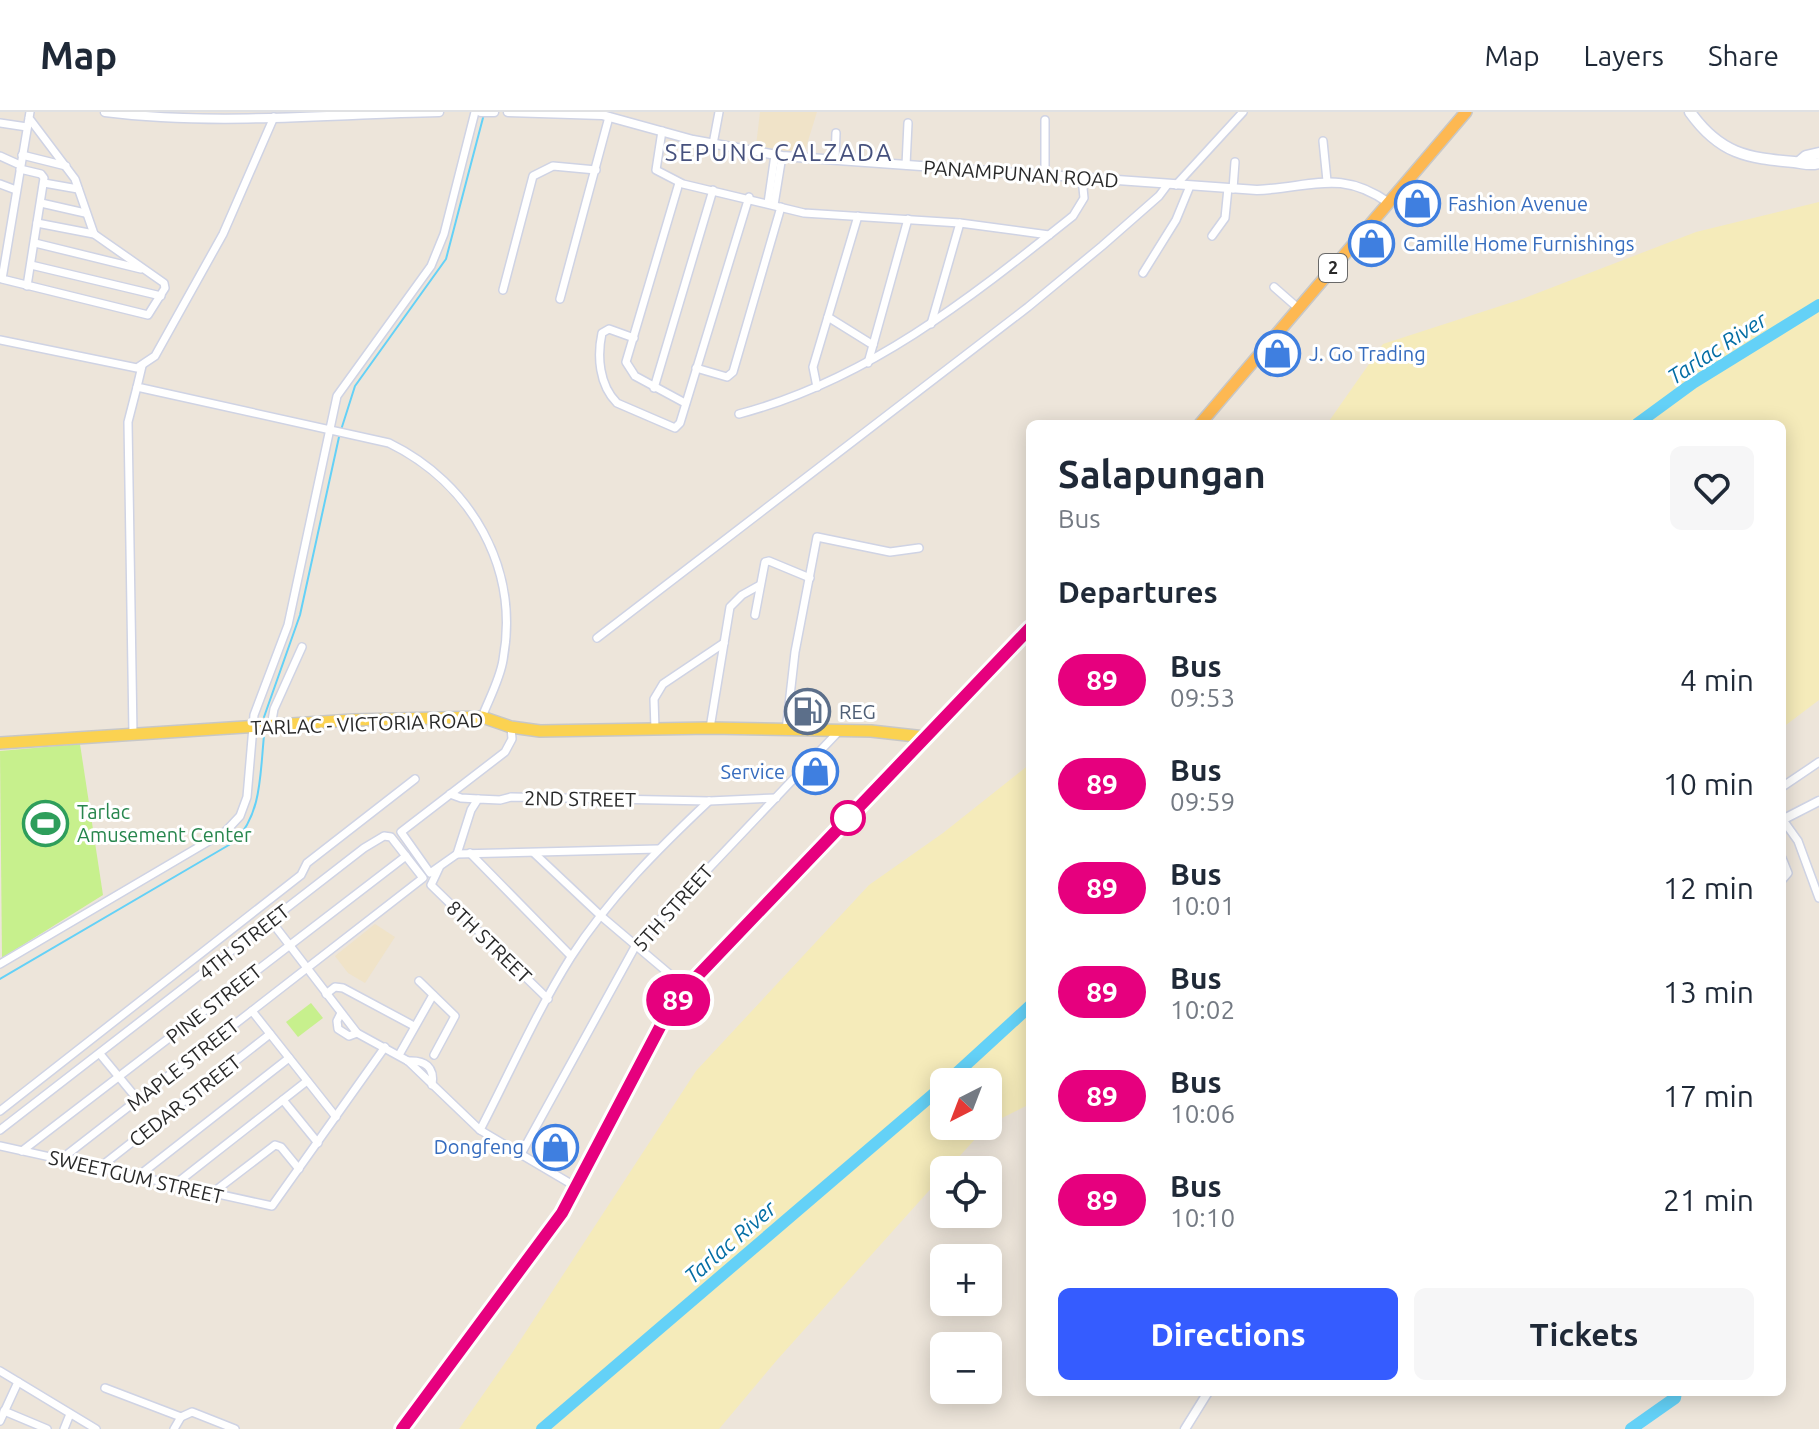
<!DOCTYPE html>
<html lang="en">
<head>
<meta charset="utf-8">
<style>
  body { margin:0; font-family:Ubuntu,sans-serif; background:#f6f6f7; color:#1f2937; height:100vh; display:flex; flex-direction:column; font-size:30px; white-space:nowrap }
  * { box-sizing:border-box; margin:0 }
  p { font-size:26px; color:#747a83 }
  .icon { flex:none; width:44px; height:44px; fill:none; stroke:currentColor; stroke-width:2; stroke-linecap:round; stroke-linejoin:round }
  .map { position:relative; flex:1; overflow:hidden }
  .side { position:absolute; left:1026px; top:308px; width:760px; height:976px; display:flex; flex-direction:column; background:#fff; border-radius:12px; box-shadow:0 4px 20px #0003 }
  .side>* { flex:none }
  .badge { padding:0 16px; border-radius:26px; font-size:28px; line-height:52px }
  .needle { width:52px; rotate:222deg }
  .tools { position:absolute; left:930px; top:956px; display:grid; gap:16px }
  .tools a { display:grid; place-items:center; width:72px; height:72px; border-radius:12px; background:#fff; box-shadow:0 4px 20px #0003; font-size:40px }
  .map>.badge { position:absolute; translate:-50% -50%; box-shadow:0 0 0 4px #fff }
  h2 { padding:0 32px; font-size:30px; line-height:72px }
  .round { display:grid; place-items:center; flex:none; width:84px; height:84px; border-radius:12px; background:#f6f6f7 }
  .head { display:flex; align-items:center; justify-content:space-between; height:136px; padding:0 32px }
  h1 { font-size:38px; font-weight:700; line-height:60px }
  .button { display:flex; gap:16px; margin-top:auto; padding:16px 32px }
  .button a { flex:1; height:92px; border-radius:12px; background:#355cff; color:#fff; font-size:32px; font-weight:700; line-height:92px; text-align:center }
  .button a+a { background:#f6f6f7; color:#1f2937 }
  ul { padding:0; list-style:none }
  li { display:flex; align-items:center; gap:24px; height:104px; padding:0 32px }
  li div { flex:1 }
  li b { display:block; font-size:30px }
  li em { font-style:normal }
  li .badge { min-width:88px; font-weight:700; text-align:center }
  header { display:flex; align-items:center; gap:48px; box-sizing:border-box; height:112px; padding:0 40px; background:#fff; border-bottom:2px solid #e0e1e3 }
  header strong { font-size:38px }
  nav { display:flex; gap:44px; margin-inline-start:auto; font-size:28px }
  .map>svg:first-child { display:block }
  .education { fill:#f0e3c8 }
  .sand { fill:#f5ebba }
  .pitch { fill:#c7f08d }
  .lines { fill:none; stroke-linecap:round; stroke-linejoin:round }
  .stream { stroke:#64d1f7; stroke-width:2 }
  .river { stroke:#64d1f7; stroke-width:12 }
  .minor-casing { stroke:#cfd3e4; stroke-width:10 }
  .tertiary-casing { stroke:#cfd3e4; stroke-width:11 }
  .secondary-casing { stroke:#cfd3e4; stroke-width:13 }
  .primary-casing { stroke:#c7c7c7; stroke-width:14 }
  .trunk-casing { stroke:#c7c7c7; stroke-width:14 }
  .minor { stroke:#fff; stroke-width:7 }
  .tertiary { stroke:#fff; stroke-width:8 }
  .secondary { stroke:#fff; stroke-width:10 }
  .primary { stroke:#fbd251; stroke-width:11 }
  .trunk { stroke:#fdb852; stroke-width:11 }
  .line-casing { stroke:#fff; stroke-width:18 }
  .line { stroke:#e6007e; stroke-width:12 }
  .stop-dot { fill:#fff; stroke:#e6007e; stroke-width:4 }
  .labels { text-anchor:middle; stroke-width:6; stroke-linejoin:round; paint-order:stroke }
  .shield { fill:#fff; stroke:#696969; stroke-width:2 }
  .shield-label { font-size:18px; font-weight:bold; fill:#292929 }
  .street-label { font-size:20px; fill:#292929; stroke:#fff }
  .shop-label { font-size:20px; fill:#366cbe; stroke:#fff; text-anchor:start }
  .service-label { font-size:20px; fill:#4e5e75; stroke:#fff; text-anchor:start }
  .leisure-label { font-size:20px; fill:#27864d; stroke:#fff; text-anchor:start }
  .water-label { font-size:22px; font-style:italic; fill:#036da4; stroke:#fff }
  .quarter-label { font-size:24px; letter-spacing:2px; fill:#46517d; stroke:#fff }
</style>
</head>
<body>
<header>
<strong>Map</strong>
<nav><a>Map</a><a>Layers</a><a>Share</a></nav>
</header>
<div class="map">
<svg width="1819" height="1317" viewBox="0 0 1819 1317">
  <rect width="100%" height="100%" fill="#ede5da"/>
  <g class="education">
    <polygon points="760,0 817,0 804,42 756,34"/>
    <polygon points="375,812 395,825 365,871 348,861 335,844"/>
  </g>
  <g class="sand">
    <polygon points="1819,90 1819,588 1782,616 1782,312 1327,312 1383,232 1522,187 1696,120"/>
    <polygon points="1030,652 1030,992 988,1013 988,970 944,970 944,1014 987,1014 947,1058 944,1058 944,1062 777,1248 719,1317 459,1317 512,1241 696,959 869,773 943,721"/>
  </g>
  <g class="pitch">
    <polygon points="80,632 103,783 2,846 0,639"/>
    <polygon points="311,891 323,906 298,925 286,910"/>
  </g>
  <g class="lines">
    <g class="stream">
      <polyline points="341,318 355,274 446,147 484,2"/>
      <polyline points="264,605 300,503 339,325"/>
      <path d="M 0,867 L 234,730 C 262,703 260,661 264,624"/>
    </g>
    <g class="river">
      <polyline points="1637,312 1693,271 1819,193"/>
      <polyline points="947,970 1030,894"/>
      <polyline points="542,1317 944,973"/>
      <polyline points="1631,1317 1675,1286 1676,1280"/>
    </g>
    <defs>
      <g id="minor">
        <polyline points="29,6 75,67 94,122 164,171 165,176 148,203 2,167 30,0"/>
        <polyline points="0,11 27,15"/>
        <polyline points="662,19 656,58 683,72 804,101 960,111 1049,123"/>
        <polyline points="1323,29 1327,69"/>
        <polyline points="713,32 719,0"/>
        <polyline points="22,43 66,54"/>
        <polyline points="0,44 20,53"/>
        <polyline points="835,48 836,21"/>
        <polyline points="906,53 908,11"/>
        <polyline points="20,57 41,62 44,66 27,174"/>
        <polyline points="1045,63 1045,8"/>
        <polyline points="44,71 78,77"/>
        <polyline points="679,71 626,250 635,264 685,291"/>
        <polyline points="0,72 16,78"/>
        <polyline points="1176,73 1243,0"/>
        <polyline points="1233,77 1235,50"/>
        <polyline points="41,91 85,101"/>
        <polyline points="768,91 775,43"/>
        <polyline points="774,93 782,44"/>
        <polyline points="37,111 94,122"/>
        <polyline points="1212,124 1225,106 1228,76"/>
        <polyline points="35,131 141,157"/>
        <polyline points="31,153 161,184"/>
        <polyline points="1143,161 1176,108 1190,74"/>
        <polyline points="1274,175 1298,196"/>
        <polyline points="503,178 533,64 553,54 596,58"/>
        <polyline points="560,187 609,5"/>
        <polyline points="828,205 873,233"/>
        <polyline points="931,212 960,111"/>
        <path d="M 634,226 L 609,217 L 602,221 C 597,244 599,273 617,291 L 675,316 L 680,311 L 749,85"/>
        <polyline points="0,228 137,256 155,244 223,122 274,5"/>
        <polyline points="868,251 908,107"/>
        <path d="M 142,254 L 137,275 L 389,331 C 471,371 520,456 503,548 C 500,567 489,587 482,605"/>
        <polyline points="696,256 727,265 733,260 781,95"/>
        <polyline points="817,275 813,255 858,104"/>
        <polyline points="654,276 713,78"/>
        <path d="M 739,302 C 868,268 970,186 1073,104 L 1084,86 L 1082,66"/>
        <polyline points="755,503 765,450 769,449 810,466"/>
        <polyline points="597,526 1028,195 1102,134 1159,84 1168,72"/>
        <polyline points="271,614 274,597 302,535"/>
        <polyline points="511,615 512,627 505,640 401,720 430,761 457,742 471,698 478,687 500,688 511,685 709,689 776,686"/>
        <polyline points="710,616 730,495 742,483 760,473"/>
        <polyline points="655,617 654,587 663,572 724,531"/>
        <polyline points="786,619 795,540 817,425 890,440 919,436"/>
        <polyline points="133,622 128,310 137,275"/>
        <polyline points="1782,675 1819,650"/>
        <polyline points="450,682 461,686 478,687"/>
        <polyline points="1783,708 1798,729 1819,786"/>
        <polyline points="470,741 571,844"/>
        <polyline points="534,741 601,804 686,876"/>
        <polyline points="457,742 658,737"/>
        <polyline points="1782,746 1788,761 1782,768"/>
        <polyline points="439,756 431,773 548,887"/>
        <polyline points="271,809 357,921 408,949 480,1018 578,1076"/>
        <polyline points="0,852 226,719 240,704 247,685 254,603 288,513 337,284 431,154 444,122 475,0"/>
        <polyline points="419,869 455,904 434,943"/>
        <polyline points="326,882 335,875 343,876 414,914"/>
        <polyline points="252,899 336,1005"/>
        <polyline points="341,901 337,909 338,917 349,924 357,921"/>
        <polyline points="100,942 138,988"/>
        <polyline points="399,943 433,883"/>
        <path d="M 408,949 C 425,948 435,955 432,973"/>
        <polyline points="283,988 318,1031"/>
        <polyline points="0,999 301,763 307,751 415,667"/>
        <polyline points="0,1018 364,736 384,724 391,725 423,766 60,1048"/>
        <path d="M 480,1018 C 510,960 537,899 571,845 C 609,786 659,736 709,689"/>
        <polyline points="0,1034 272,1094 385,935"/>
        <polyline points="22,1039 406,744"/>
        <polyline points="521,1042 636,833 839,619"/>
        <polyline points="99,1056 270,922"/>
        <polyline points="137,1065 289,946"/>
        <polyline points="173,1074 307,969"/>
        <polyline points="211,1082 275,1033 281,1035 299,1057"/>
        <polyline points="0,1259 96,1317"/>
        <polyline points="105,1276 181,1305"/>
        <polyline points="4,1299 47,1317"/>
        <polyline points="0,1309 18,1270"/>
        <polyline points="64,1317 70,1302"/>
        <polyline points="174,1317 181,1305 192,1300 235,1317"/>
      </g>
      <g id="tertiary">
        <path d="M 105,0 C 215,14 329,2 439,0"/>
        <polyline points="481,0 494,0"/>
        <path d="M 508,0 L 602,3 L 693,28 L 782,44 L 1257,78 C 1310,76 1340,56 1389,91"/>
        <polyline points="1782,708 1819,689"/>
        <polyline points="1185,1317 1208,1280"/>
      </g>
      <g id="secondary">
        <path d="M 1690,0 C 1720,42 1747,46 1794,50 C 1804,51 1809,54 1819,51"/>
        <polyline points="1799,50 1806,44 1819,41"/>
      </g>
      <polyline id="primary" points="0,631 353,608 482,605 511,615 540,619 710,616 871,619 925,625"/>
      <g id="trunk">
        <polyline points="1200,312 1466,0"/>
        <polyline points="402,1317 562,1101 661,913 686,876 1030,516"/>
      </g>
    </defs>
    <use href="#minor" class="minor-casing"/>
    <use href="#tertiary" class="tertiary-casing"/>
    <use href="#secondary" class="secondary-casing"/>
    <use href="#primary" class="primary-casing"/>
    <use href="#trunk" class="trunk-casing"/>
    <use href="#minor" class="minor"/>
    <use href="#tertiary" class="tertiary"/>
    <use href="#secondary" class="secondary"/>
    <use href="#primary" class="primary"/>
    <use href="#trunk" class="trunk"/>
  </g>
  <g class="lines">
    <defs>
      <polyline id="line" points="402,1317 562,1101 661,913 686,876 1030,516"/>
    </defs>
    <use href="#line" class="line-casing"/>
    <use href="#line" class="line"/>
  </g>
  <defs>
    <symbol id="shop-ring" viewBox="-11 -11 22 22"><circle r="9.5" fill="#fff" stroke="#3f7fe0" stroke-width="1.5"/><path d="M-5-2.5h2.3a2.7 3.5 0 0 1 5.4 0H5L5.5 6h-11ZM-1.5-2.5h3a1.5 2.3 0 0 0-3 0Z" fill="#3f7fe0"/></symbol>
    <symbol id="fuel-ring" viewBox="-11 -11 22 22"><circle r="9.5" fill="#fff" stroke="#5c6f8a" stroke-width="1.5"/><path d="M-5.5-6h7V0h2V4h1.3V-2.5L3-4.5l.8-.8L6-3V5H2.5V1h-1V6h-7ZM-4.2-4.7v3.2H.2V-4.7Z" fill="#5c6f8a"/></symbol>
    <symbol id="stadium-ring" viewBox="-11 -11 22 22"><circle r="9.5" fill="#fff" stroke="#2e9e5b" stroke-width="1.5"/><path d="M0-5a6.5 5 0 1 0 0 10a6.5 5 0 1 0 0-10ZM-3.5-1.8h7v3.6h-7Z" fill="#2e9e5b"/></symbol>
  </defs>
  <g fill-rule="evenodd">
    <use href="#shop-ring" x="1392" y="66" width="51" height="51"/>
    <use href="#shop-ring" x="1346" y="106" width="51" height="51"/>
    <use href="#shop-ring" x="1252" y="216" width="51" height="51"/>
    <use href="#fuel-ring" x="782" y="574" width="51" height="51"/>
    <use href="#shop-ring" x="790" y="634" width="51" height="51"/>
    <use href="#stadium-ring" x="20" y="686" width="51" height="51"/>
    <use href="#shop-ring" x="530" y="1010" width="51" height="51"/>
  </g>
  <circle class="stop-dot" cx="848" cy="706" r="16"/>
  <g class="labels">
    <rect class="shield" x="1319" y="142" width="28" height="28" rx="6"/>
    <g class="shield-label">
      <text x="1333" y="162">2</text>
    </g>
    <g class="street-label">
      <text transform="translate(1021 62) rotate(4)" y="7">PANAMPUNAN ROAD</text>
      <text transform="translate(367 612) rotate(-2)" y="7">TARLAC - VICTORIA ROAD</text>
      <text transform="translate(580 687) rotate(1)" y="7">2ND STREET</text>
      <text transform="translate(673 796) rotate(-48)" y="7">5TH STREET</text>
      <text transform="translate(244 830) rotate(-38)" y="7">4TH STREET</text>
      <text transform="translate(489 830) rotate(44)" y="7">8TH STREET</text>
      <text transform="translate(214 892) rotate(-38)" y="7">PINE STREET</text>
      <text transform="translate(183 953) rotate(-38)" y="7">MAPLE STREET</text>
      <text transform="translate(185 989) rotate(-38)" y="7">CEDAR STREET</text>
      <text transform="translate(136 1065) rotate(13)" y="7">SWEETGUM STREET</text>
    </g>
    <g class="shop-label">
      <text x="1448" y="99">Fashion Avenue</text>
      <text x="1403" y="139">Camille Home Furnishings</text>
      <text x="1309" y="249">J. Go Trading</text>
      <text x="785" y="667" text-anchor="end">Service</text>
      <text x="524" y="1042" text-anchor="end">Dongfeng</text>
    </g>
    <g class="service-label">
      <text x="839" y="607">REG</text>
    </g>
    <g class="leisure-label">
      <text x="77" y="707">Tarlac<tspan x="77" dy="23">Amusement Center</tspan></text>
    </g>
    <g class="water-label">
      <text transform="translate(1717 236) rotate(-33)" y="8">Tarlac River</text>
      <text transform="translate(730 1130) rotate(-41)" y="8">Tarlac River</text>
    </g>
    <g class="quarter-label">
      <text x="779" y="49">SEPUNG CALZADA</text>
    </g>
  </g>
</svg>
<div class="tools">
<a><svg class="needle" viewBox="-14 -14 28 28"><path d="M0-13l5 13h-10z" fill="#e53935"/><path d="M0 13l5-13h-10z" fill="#747a83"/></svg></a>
<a><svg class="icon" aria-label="locate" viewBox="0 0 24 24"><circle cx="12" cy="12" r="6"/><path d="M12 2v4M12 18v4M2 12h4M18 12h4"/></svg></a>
<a>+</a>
<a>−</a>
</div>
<b class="badge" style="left:678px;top:888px;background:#e6007e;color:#fff">89</b>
<section class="side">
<div class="head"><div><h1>Salapungan</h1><p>Bus</p></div><a class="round"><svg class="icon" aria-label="heart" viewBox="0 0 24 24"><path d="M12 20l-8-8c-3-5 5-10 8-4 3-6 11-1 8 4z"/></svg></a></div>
<h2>Departures</h2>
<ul>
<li><span class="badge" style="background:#e6007e;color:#fff">89</span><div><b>Bus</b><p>09:53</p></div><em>4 min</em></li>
<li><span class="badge" style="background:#e6007e;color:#fff">89</span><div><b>Bus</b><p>09:59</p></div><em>10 min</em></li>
<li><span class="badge" style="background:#e6007e;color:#fff">89</span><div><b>Bus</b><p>10:01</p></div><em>12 min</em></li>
<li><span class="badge" style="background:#e6007e;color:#fff">89</span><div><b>Bus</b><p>10:02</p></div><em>13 min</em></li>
<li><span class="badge" style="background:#e6007e;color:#fff">89</span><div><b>Bus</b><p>10:06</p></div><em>17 min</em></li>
<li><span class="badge" style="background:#e6007e;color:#fff">89</span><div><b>Bus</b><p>10:10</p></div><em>21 min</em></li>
</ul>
<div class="button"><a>Directions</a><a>Tickets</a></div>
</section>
</div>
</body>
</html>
